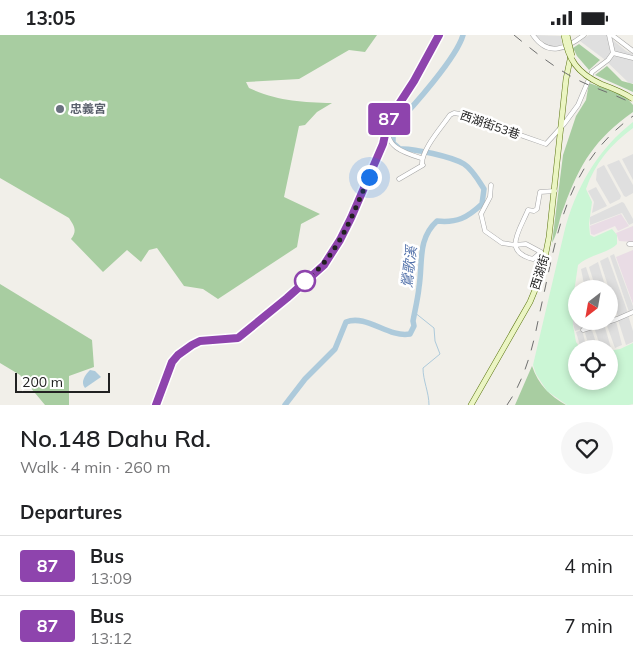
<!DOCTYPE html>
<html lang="en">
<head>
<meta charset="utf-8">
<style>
  body { margin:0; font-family:Mulish,"Noto Sans TC",sans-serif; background:#f6f6f6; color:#202124; height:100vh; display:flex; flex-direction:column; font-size:19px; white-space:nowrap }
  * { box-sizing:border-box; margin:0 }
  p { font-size:16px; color:#757577 }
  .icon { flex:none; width:28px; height:28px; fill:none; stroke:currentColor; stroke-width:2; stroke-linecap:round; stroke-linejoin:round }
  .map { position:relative; height:370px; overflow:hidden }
  .details { display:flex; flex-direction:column; background:#fff; flex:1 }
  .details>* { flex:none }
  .badge { padding:0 10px; border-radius:4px; font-size:18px; line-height:32px }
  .needle { width:32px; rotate:211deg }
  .tools { position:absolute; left:568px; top:245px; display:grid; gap:10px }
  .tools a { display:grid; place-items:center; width:50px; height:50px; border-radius:50%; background:#fff; box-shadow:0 2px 8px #0003; font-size:25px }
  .scale { position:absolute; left:15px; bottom:12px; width:95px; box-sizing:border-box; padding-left:5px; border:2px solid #212121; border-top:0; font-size:14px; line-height:18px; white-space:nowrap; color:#212121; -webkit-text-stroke:4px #fff; paint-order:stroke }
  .you { position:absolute; width:25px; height:25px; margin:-12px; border:4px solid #fff; border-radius:50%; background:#1a73e8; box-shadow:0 0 0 8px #1a73e833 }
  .map>.badge { position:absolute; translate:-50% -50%; box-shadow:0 0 0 2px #fff }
  h2 { padding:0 20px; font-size:19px; line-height:45px }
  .round { display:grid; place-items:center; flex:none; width:52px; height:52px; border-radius:26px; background:#f6f6f6 }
  .head { display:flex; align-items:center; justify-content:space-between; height:85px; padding:0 20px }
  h1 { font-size:24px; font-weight:600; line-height:38px }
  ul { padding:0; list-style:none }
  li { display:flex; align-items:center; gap:15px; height:60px; padding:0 20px; border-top:1px solid #e0e0e0 }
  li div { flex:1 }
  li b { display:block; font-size:19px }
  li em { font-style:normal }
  li .badge { min-width:55px; font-weight:700; text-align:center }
  .status { display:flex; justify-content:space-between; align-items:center; height:35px; padding:0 25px; background:#fff; direction:ltr }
  .status svg { height:14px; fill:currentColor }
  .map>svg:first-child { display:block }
  .residential { fill:#dfdfdf }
  .industrial { fill:#e9dce5 }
  .forest { fill:#a8cda1 }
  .park { fill:#cbf6d5 }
  .water { fill:#adcadb }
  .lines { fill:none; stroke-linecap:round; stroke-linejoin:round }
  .stream { stroke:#adcadb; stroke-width:1 }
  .river { stroke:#adcadb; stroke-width:5.5 }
  .street-casing { stroke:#a5a5a5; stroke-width:5 }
  .secondary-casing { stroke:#59730e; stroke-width:6 }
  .street { stroke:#fff; stroke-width:4 }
  .secondary { stroke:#ebf5c3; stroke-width:5 }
  .rail { stroke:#6f6f6f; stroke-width:1; stroke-dasharray:10 10; stroke-linecap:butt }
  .secondary-bridge-casing { stroke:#59730e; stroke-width:6; stroke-linecap:butt }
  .secondary-bridge { stroke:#ebf5c3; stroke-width:5 }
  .line-casing { stroke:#fff; stroke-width:11 }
  .line { stroke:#8e44ad; stroke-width:8 }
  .walk { stroke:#212121; stroke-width:5; stroke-dasharray:0 9 }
  .worship-dot { fill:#6b7280; stroke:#fff; stroke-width:2 }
  .stop-dot { fill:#fff; stroke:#8e44ad; stroke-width:2.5 }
  .labels { text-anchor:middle; stroke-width:5; stroke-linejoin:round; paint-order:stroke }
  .worship-label { font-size:12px; font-weight:bold; fill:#5b616d; stroke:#fff; text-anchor:start }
  .street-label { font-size:12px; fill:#212121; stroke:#fff }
  .water-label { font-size:14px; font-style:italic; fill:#5473ab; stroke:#fff }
</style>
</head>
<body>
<div class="status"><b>13:05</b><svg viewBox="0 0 49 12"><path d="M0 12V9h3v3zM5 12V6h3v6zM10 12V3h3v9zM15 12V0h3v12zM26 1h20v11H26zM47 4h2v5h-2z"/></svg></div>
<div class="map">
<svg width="633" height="370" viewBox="0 0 633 370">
  <rect width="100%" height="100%" fill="#f1efe9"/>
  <g class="residential">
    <polygon points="535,0 561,1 562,10 555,12 547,10"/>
    <polygon points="589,0 607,0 626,16 633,19 633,48 630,49 604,24 580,6"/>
    <polygon points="633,119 633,145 622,124"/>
    <polygon points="619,125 633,150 633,158 626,162 624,161 607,130"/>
    <polygon points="604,130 621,161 620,164 610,169 596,145 597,134"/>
    <polygon points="596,152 607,171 592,178 594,167 588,156"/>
    <polygon points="622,167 624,168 633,184 633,188 629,190 622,178 590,190 590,182"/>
    <polygon points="614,219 633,271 633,275 629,277 610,221"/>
    <polygon points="608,222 628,278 618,282 600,226"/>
    <polygon points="598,227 606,254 596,254 589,232"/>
    <polygon points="586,232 593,254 585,254 581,234"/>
    <polygon points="575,267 576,267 576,286 589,286 591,291 575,296 571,282"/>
    <polygon points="628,280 633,296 633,307 626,310 618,285"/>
    <polygon points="616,286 622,310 615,313 606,288"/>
    <polygon points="604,289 611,313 609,314 601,314 594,292"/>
    <polygon points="591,292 598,314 590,314 584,295"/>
    <polygon points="582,295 587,314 581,314 576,297"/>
  </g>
  <g class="industrial">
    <polygon points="621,179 629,191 618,196 615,191 594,200 591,199 590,191"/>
    <polygon points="633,191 633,207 619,206 616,198"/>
    <polygon points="633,215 633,269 616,222"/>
  </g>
  <g class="forest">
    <path d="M 0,0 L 377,0 L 365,17 L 349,15 L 299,44 L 246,47 L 249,53 C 278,66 301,67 332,68 L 317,77 L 305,90 L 299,91 L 284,162 L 320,179 L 301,189 L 297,212 L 218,264 L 203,254 L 184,251 L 157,213 L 149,215 L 141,227 L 127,215 L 103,237 L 71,204 C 77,196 75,192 69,183 L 0,143 Z"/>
    <polygon points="579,9 600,25 589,35 577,21 573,13"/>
    <polygon points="607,31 622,46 633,49 633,57 595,40"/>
    <path d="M 589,48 L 624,60 L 633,70 L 633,77 C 595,104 580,128 564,172 C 559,183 558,198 552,208 L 563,120 L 576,81 L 586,65 Z"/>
    <polygon points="0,249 92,305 94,332 69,341 69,370 45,370 20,340 0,328"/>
    <path d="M 532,331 C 538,349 550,361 566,370 L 515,370 Z"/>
  </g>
  <path class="park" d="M 633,87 L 633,93 C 611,109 595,128 586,154 L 592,167 L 589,189 L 590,200 L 594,202 L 612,194 L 617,200 L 617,209 C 607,219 590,219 578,230 L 573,264 L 573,290 L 576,307 L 581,314 L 576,314 L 576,346 L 609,346 L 609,316 L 620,314 L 633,308 L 633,369 L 629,370 L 567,370 L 547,356 L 536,339 L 533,330 L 564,198 C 575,154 597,115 633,87 Z"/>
  <path class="water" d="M 90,335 L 95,336 L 101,342 L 85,353 C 80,347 85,340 90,335 Z"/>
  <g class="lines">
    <path class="stream" d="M 414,277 L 434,293 L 435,306 L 440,319 L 423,333 C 423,346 429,357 429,370"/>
    <path class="river" d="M 285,370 L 305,344 L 335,314 L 346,287 C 367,279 388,303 410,299 L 414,291 L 413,286 C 415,275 418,263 419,252 C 423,228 417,204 437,186 C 457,188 467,183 482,169 L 484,154 C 479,146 472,134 464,129 C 453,122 413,113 400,114 L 393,108 L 393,98 L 395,90 C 413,72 457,22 463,0"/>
    <defs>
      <g id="street">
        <path d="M 533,0 C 548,22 566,14 584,0"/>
        <polyline points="609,0 613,18"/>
        <polyline points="612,0 633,16"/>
        <path d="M 401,68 C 399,77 393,82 390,90 C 382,111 405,118 421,123"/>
        <path d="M 422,130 C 421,115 441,93 450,80 L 454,78 L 460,79 L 546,109 L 564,89 L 578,70 L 592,37 L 608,25 L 613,18 L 633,23"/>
        <polyline points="399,144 423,130"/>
        <path d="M 491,150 L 490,162 L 481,179 L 485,196 L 502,208 L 515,210 L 526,209 L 541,217 L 533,224 C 502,217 520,195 528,175 L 534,176 L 537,174 L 540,157 L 555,156"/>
        <polyline points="629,209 633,209"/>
        <polyline points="583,295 617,284 633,277"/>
      </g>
      <g id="secondary">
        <polyline points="156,370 172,327 179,320 192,310 200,306 238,303 287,263 324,230 340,205 351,183 383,109 388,86 414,46 439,0"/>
        <polyline points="471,370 530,267 542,238 549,202 566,44 571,20"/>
      </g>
    </defs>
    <use href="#street" class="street-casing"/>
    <use href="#secondary" class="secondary-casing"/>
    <use href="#street" class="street"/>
    <use href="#secondary" class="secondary"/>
    <g class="rail">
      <path d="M 514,0 C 536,18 557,35 582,47 C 599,55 617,60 633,69"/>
      <path d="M 507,370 C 525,344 533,312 539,281 C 557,203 563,132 633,81"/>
    </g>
    <defs>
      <g id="secondary-bridge">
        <path d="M 564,0 C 568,24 577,38 601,49 C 612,53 623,57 633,64"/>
        <polyline points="567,0 572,21"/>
      </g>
    </defs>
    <use href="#secondary-bridge" class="secondary-bridge-casing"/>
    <use href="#secondary-bridge" class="secondary-bridge"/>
  </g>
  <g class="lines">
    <defs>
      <polyline id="line" points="156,370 172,327 178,320 192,310 200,306 238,303 287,263 324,230 340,205 351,183 383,109 388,86 414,46 439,0"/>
    </defs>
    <use href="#line" class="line-casing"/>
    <use href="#line" class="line"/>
    <path class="walk" d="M 305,246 C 338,221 353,179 369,142"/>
  </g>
  <circle class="worship-dot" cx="60" cy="74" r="5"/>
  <circle class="stop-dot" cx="305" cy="246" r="10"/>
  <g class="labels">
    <g class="worship-label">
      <text x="70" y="78">忠義宮</text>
    </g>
    <g class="street-label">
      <text transform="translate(490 90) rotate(19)" y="4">西湖街53巷</text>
      <text transform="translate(540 237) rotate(-73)" y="4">西湖街</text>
    </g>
    <g class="water-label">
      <text transform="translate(409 232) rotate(-83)" y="5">鶯歌溪</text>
    </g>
  </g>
</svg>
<div class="tools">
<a><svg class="needle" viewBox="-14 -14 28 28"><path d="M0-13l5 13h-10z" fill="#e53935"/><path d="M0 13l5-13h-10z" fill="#757577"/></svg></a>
<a><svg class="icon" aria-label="locate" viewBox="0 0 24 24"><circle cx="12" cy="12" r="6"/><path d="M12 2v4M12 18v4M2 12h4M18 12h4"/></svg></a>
</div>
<div class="scale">200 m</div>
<div class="you" style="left:369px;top:142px"></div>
<b class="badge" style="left:389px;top:84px;background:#8e44ad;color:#fff">87</b>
</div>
<section class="details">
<div class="head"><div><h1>No.148 Dahu Rd.</h1><p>Walk · 4 min · 260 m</p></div><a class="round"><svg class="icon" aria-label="heart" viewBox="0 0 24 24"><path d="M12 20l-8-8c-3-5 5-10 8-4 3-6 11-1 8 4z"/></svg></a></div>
<h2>Departures</h2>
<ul>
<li><span class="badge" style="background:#8e44ad;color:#fff">87</span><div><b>Bus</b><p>13:09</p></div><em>4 min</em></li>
<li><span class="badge" style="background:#8e44ad;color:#fff">87</span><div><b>Bus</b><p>13:12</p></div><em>7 min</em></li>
</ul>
</section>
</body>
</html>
